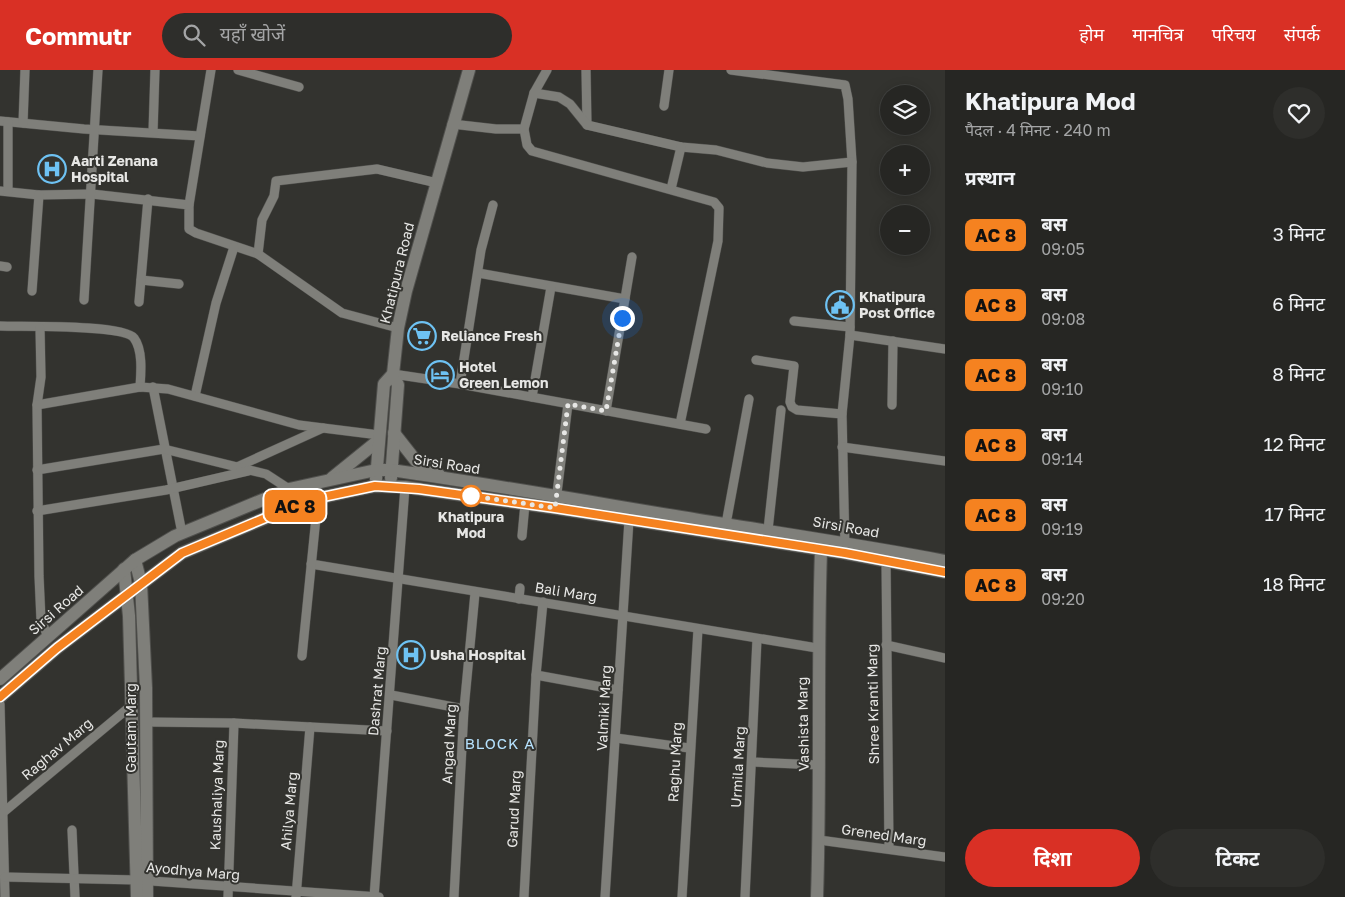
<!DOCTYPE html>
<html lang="hi">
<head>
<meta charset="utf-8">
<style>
  body { margin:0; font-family:"Golos Text","Noto Sans Devanagari",sans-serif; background:#2e2e2b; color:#f1f3f6; height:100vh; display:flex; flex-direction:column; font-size:19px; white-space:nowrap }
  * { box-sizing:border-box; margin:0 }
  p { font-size:16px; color:#a4a5a6 }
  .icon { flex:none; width:28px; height:28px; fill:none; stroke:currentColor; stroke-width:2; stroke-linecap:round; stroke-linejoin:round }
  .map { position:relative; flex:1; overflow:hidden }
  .side { display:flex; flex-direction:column; background:#262623; width:400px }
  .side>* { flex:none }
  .badge { padding:0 10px; border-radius:8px; font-size:18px; line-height:32px }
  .tools { position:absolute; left:880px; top:15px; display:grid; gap:10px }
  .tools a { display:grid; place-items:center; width:50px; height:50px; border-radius:50%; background:#262623; box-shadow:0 2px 12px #0003,0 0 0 1px #424341; font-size:25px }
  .you { position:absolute; width:25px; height:25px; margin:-12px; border:4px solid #fff; border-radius:50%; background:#1a73e8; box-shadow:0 0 0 8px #1a73e833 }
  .map>.badge { position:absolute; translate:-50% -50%; box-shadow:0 0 0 2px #fff }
  h2 { padding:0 20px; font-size:19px; line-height:45px }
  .round { display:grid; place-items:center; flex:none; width:52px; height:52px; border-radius:26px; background:#2e2e2b }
  .head { display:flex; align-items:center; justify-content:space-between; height:85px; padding:0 20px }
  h1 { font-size:24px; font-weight:700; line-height:38px }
  .action { display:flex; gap:10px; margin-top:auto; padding:10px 20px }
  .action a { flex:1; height:58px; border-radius:30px; background:#d93025; color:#fff; font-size:20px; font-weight:700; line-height:58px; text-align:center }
  .action a+a { background:#2e2e2b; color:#f1f3f6 }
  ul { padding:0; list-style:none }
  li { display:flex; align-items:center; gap:15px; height:70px; padding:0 20px }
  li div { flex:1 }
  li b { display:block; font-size:19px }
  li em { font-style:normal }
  li .badge { min-width:55px; font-weight:700; text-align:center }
  header { display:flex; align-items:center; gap:30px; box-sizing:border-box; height:70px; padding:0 25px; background:#d93025; color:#fff }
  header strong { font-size:24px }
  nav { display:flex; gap:28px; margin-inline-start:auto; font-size:18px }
  .search { width:350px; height:45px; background:#2e2e2b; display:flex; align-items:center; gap:12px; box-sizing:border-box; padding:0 18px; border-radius:28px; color:#a4a5a6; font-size:19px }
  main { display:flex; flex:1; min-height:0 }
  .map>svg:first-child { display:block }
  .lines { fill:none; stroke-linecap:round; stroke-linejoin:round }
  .street-casing { stroke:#50504d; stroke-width:10 }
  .secondary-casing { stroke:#50504d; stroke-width:14 }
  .street { stroke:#7f7f7a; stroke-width:9 }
  .secondary { stroke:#7f7f7a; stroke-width:12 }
  .line-casing { stroke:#fff; stroke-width:11 }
  .line { stroke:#f58220; stroke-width:8 }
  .walk { stroke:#e7e7e5; stroke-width:5; stroke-dasharray:0 9 }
  .stop-dot { fill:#fff; stroke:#f58220; stroke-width:2.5 }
  .labels { text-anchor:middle; stroke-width:4; stroke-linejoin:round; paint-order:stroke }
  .poi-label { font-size:14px; font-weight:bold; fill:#e7e7e5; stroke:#33332f; text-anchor:start }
  .street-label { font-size:14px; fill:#e7e7e5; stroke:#33332f }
  .stop-label { font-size:14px; font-weight:bold; fill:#e7e7e5; stroke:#33332f }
  .neighbourhood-label { font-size:15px; letter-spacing:1px; fill:#b6e2fe; stroke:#33332f }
</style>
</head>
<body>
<header>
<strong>Commutr</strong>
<div class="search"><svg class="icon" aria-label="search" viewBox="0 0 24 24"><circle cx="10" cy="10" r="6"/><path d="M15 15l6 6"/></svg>यहाँ खोजें</div>
<nav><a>होम</a><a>मानचित्र</a><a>परिचय</a><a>संपर्क</a></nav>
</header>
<main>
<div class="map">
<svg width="945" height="827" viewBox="0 0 945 827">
  <rect width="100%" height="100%" fill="#33332f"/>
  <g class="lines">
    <defs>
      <g id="street">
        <polyline points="238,0 299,17"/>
        <polyline points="586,0 587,55"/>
        <polyline points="731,0 845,15 848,29 852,92 850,265 842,344 845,478"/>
        <polyline points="534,23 559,27 570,34 587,55 681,77 716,80 767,93 803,97 852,92"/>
        <polyline points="664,36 669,0"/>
        <polyline points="0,51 84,59 200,66"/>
        <polyline points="23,53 25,0"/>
        <polyline points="452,54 496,59 524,59 527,75 532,81 714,132 719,138 718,171 680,354"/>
        <polyline points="524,59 534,23 547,0"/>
        <polyline points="153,62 155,0"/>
        <polyline points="671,119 681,77"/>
        <polyline points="0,121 39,125 92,124 189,135 189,159 196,163 258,184 342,243 398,258"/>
        <polyline points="8,121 8,52"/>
        <polyline points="189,135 211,0"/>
        <polyline points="258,184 262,150 274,126 276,111 377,99 437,113"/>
        <polyline points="0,196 7,197"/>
        <polyline points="478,203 625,229"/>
        <polyline points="141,210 179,214"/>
        <polyline points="32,221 39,125"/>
        <polyline points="84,230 98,0"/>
        <polyline points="139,232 148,129"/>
        <polyline points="794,251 850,257"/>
        <path d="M 0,256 C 22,257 123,254 134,268 C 143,280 141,303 140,317"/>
        <polyline points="40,258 41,307 37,335 39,506 41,550 48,567"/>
        <polyline points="850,265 945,279"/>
        <polyline points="756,290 794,296 790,332 792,337 797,340 842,344"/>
        <polyline points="393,304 460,314 706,359"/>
        <polyline points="460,314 481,180 493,135"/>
        <polyline points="153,317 182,463"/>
        <polyline points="195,326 216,233 234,177"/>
        <polyline points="532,327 551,217"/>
        <polyline points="37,335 140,317 168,319 299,355 379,365"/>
        <polyline points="892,335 893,271"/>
        <polyline points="606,341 632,187"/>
        <polyline points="842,377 945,391"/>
        <polyline points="237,397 323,358"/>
        <polyline points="37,400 164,379 266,404 289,419"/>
        <polyline points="556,431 568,334"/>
        <polyline points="37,441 166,420 248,401"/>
        <polyline points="726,454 749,329"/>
        <polyline points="768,460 781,340"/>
        <polyline points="522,466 525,434"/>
        <polyline points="886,490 889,778"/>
        <polyline points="311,494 817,578"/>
        <polyline points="519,529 520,518"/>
        <polyline points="886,575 945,588"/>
        <polyline points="302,586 318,428"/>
        <polyline points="536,605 618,620"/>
        <polyline points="391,625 464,639"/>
        <polyline points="0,634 5,827"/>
        <polyline points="146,652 234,653 387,661"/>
        <polyline points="616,668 689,678"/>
        <polyline points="753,692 819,695"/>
        <polyline points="0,745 132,635"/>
        <polyline points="72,760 75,827"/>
        <polyline points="819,770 945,787"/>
        <polyline points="5,807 137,810 379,827"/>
        <polyline points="228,827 234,653"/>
        <polyline points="296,827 310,657"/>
        <polyline points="374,827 405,417"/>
        <polyline points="454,827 464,639 475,523"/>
        <polyline points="524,827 536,605 543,532"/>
        <polyline points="605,827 629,450"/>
        <polyline points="682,827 698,559"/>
        <polyline points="745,827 757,569"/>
      </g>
      <g id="secondary">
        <polyline points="394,363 416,391 439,405"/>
        <polyline points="332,408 379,370"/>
        <polyline points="391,408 398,315 393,304"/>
        <polyline points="376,409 384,314 393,304 398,258 406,221 469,0"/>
        <polyline points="135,490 141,513 146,618 147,827"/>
        <polyline points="124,499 129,546 137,827"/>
        <path d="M 0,609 L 135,490 L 175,466 L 289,419 L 376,400 L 391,400 C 502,416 613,436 724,454 C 798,466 872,477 945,491"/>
        <polyline points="0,627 57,578 182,483 287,439 318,428 375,416 405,417 555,438 845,483 945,502"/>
        <path d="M 817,827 C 821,711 817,596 821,480"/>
      </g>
    </defs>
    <use href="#street" class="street-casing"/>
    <use href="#secondary" class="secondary-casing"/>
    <use href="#street" class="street"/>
    <use href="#secondary" class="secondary"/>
  </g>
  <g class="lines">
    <defs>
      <polyline id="line" points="0,627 57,578 182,483 294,436 318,428 375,416 419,419 555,438 845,483 945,502"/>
    </defs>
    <use href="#line" class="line-casing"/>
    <use href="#line" class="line"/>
    <polyline class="walk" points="471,426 466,425 555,438 568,334 606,341 622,248"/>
  </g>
  <defs>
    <symbol id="hospital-ring" viewBox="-11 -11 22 22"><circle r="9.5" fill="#33332f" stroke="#6ec2f3" stroke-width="1.5"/><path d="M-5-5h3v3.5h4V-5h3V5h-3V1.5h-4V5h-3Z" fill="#6ec2f3"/></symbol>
    <symbol id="civic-ring" viewBox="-11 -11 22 22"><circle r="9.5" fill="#33332f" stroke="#6ec2f3" stroke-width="1.5"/><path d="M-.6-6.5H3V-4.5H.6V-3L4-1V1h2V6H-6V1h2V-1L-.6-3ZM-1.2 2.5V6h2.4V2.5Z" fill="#6ec2f3"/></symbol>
    <symbol id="supermarket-ring" viewBox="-11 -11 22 22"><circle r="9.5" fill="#33332f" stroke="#6ec2f3" stroke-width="1.5"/><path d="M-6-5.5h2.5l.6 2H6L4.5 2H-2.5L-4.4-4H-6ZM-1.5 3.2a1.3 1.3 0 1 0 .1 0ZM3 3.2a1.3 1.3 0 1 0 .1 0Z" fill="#6ec2f3"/></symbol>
    <symbol id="hotel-ring" viewBox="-11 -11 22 22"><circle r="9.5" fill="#33332f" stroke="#6ec2f3" stroke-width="1.5"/><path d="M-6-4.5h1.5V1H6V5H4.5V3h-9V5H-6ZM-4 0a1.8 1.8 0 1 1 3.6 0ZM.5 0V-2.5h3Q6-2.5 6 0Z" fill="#6ec2f3"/></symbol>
  </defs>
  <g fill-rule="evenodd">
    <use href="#hospital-ring" x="36" y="83" width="32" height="32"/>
    <use href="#civic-ring" x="824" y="219" width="32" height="32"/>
    <use href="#supermarket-ring" x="406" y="250" width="32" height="32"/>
    <use href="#hotel-ring" x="424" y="289" width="32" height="32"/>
    <use href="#hospital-ring" x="395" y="569" width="32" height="32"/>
  </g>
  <circle class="stop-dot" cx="471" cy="426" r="10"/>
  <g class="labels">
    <g class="poi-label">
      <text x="71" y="96">Aarti Zenana<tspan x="71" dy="16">Hospital</tspan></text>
      <text x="859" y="232">Khatipura<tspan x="859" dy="16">Post Office</tspan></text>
      <text x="441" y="271">Reliance Fresh</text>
      <text x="459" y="302">Hotel<tspan x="459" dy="16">Green Lemon</tspan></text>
      <text x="430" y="590">Usha Hospital</text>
    </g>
    <g class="street-label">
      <text transform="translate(397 203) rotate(-76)" y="5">Khatipura Road</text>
      <text transform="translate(447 394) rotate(9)" y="5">Sirsi Road</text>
      <text transform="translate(846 457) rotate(10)" y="5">Sirsi Road</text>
      <text transform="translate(566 522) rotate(9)" y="5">Bali Marg</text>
      <text transform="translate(56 540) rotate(-41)" y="5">Sirsi Road</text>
      <text transform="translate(377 621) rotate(-85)" y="5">Dashrat Marg</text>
      <text transform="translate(873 634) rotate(-91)" y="5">Shree Kranti Marg</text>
      <text transform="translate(604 638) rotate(-87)" y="5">Valmiki Marg</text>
      <text transform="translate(803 654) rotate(-91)" y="5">Vashista Marg</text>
      <text transform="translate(131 658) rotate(-90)" y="5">Gautam Marg</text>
      <text transform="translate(449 674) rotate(-87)" y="5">Angad Marg</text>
      <text transform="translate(57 679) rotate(-40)" y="5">Raghav Marg</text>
      <text transform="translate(675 692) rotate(-87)" y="5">Raghu Marg</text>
      <text transform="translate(738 697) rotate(-87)" y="5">Urmila Marg</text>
      <text transform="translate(217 725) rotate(-88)" y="5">Kaushaliya Marg</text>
      <text transform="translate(514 739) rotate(-87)" y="5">Garud Marg</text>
      <text transform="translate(289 741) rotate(-85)" y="5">Ahilya Marg</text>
      <text transform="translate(884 765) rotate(8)" y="5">Grened Marg</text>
      <text transform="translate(193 801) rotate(5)" y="5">Ayodhya Marg</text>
    </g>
    <g class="stop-label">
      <text x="471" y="452">Khatipura<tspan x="471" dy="16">Mod</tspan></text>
    </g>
    <g class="neighbourhood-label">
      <text x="500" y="679">BLOCK A</text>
    </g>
  </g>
</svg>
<div class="tools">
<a><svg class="icon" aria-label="layers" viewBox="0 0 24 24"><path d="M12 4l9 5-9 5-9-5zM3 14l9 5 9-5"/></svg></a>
<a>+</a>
<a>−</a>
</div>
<div class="you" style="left:622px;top:248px"></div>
<b class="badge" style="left:295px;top:436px;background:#f58220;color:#111">AC 8</b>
</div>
<section class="side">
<div class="head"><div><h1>Khatipura Mod</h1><p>पैदल · 4 मिनट · 240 m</p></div><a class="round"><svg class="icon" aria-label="heart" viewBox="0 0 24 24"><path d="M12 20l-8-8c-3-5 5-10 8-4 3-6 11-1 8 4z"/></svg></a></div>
<h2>प्रस्थान</h2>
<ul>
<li><span class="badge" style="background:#f58220;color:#111">AC 8</span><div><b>बस</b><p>09:05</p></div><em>3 मिनट</em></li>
<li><span class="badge" style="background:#f58220;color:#111">AC 8</span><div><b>बस</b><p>09:08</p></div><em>6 मिनट</em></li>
<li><span class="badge" style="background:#f58220;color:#111">AC 8</span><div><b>बस</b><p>09:10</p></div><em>8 मिनट</em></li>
<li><span class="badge" style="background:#f58220;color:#111">AC 8</span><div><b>बस</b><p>09:14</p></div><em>12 मिनट</em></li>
<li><span class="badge" style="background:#f58220;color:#111">AC 8</span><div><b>बस</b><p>09:19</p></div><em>17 मिनट</em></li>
<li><span class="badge" style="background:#f58220;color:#111">AC 8</span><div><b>बस</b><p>09:20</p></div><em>18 मिनट</em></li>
</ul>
<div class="action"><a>दिशा</a><a>टिकट</a></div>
</section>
</main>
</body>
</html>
